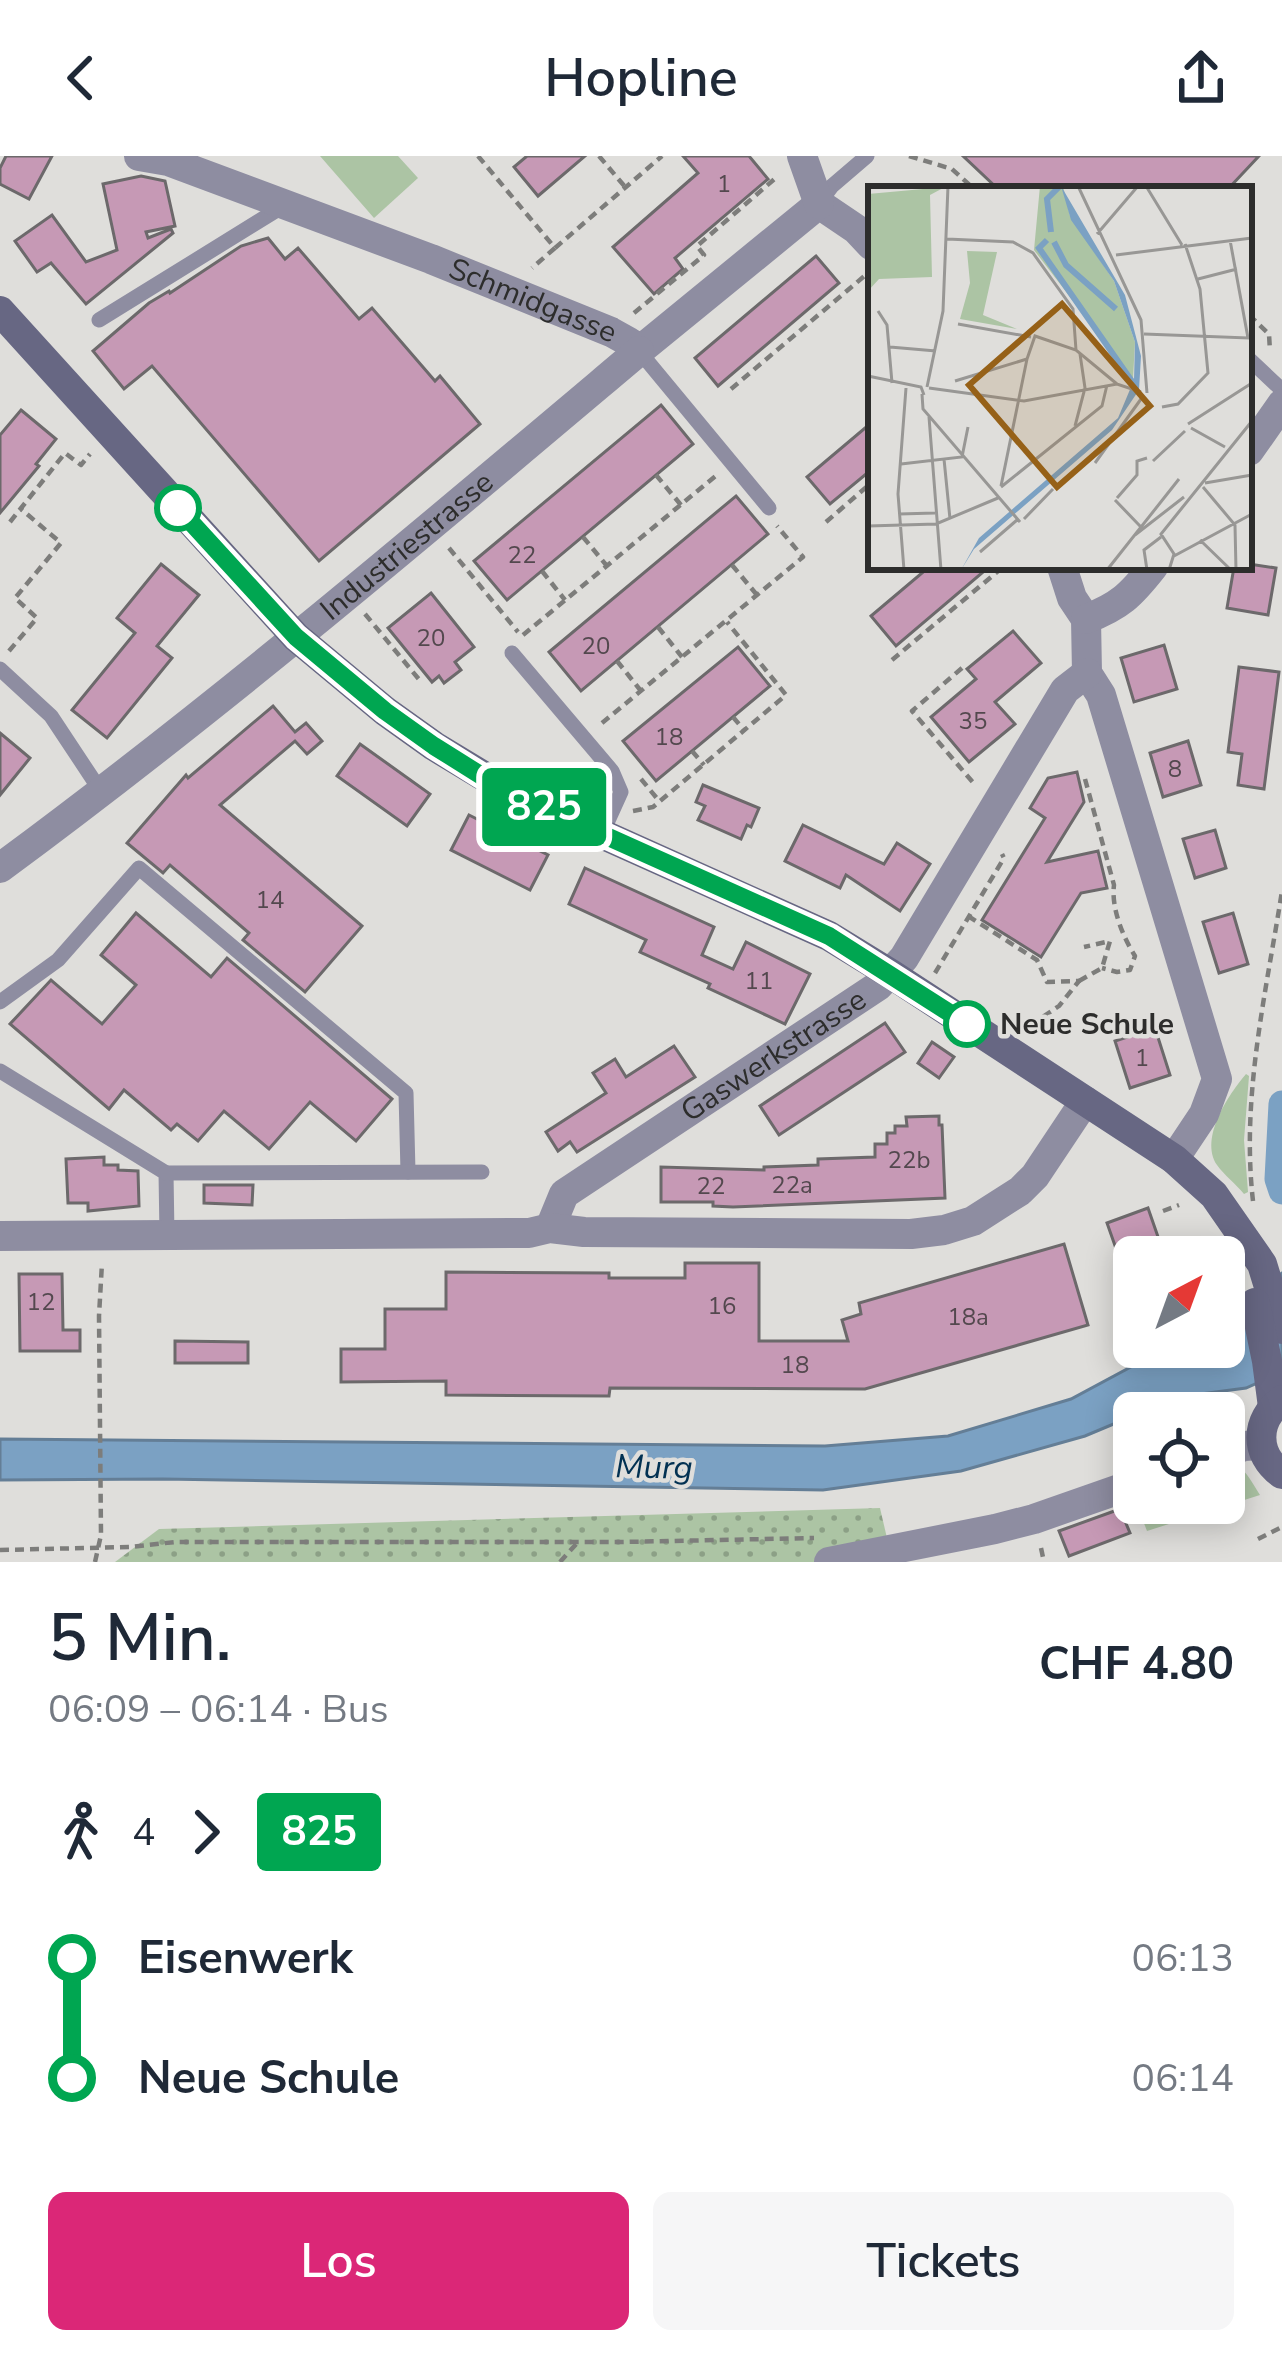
<!DOCTYPE html>
<html lang="de">
<head>
<meta charset="utf-8">
<style>
  body { margin:0; font-family:"Nunito Sans",sans-serif; background:#f6f6f7; color:#1f2937; height:100vh; display:flex; flex-direction:column; font-size:45px; white-space:nowrap }
  * { box-sizing:border-box; margin:0 }
  p { font-size:39px; color:#747a83 }
  .icon { flex:none; width:66px; height:66px; fill:none; stroke:currentColor; stroke-width:2; stroke-linecap:round; stroke-linejoin:round }
  .map { position:relative; height:1406px; overflow:hidden }
  .panel { display:flex; flex-direction:column; background:#fff; flex:1 }
  .panel>* { flex:none }
  .badge { padding:0 24px; border-radius:9px; font-size:42px; line-height:78px }
  .needle { width:78px; rotate:41deg }
  .controls { position:absolute; left:1113px; top:1080px; display:grid; gap:24px }
  .controls a { display:grid; place-items:center; width:132px; height:132px; border-radius:18px; background:#fff; box-shadow:0 6px 30px #0003; font-size:60px }
  .map>.badge { position:absolute; translate:-50% -50%; box-shadow:0 0 0 6px #fff }
  .legs { display:flex; align-items:center; gap:18px; height:132px; padding:0 48px; font-size:39px }
  .legs p { margin-inline-start:auto }
  .summary { display:flex; align-items:center; justify-content:space-between; height:204px; padding:0 48px }
  h1 { font-size:66px; font-weight:600; line-height:90px }
  .action { display:flex; gap:24px; margin-top:auto; padding:24px 48px }
  .action a { flex:1; height:138px; border-radius:18px; background:#db2777; color:#fff; font-size:48px; font-weight:600; line-height:138px; text-align:center }
  .action a+a { background:#f6f6f7; color:#1f2937 }
  ul { padding:0 48px; list-style:none }
  li { display:flex; align-items:center; gap:42px; height:120px; font-size:45px }
  li i { display:grid; place-items:center; width:18px; height:100%; margin:0 15px; background:currentColor }
  li i::after { content:''; width:30px; height:30px; margin:-15px; border:9px solid; border-radius:50%; background:#fff }
  li p { margin-inline-start:auto }
  li:first-child i { background:linear-gradient(#0000 50%,currentColor 0) }
  li:last-child i { background:linear-gradient(currentColor 50%,#0000 0) }
  header { display:flex; justify-content:space-between; align-items:center; height:156px; padding:0 48px; background:#fff; font-size:54px; font-weight:600 }
  .map>svg:first-child { display:block }
  .grass { fill:#acc4a4 }
  .park { fill:url(#park-dots) }
  .water { fill:#7ba1c3; stroke:#647e96; stroke-width:3 }
  .lines { fill:none; stroke-linecap:round; stroke-linejoin:round }
  .canal { stroke:#7ba1c3; stroke-width:27 }
  .building { fill:#c699b5; stroke:#6c696b; stroke-width:3 }
  .path { stroke:#7d7d7b; stroke-width:4.5; stroke-dasharray:9 6; stroke-linecap:butt }
  .service { stroke:#8e8da1; stroke-width:15 }
  .minor { stroke:#8e8da1; stroke-width:30 }
  .secondary { stroke:#676783; stroke-width:30 }
  .line-1-casing { stroke:#fff; stroke-width:27 }
  .line-1 { stroke:#00a651; stroke-width:18 }
  .stop-1-dot { fill:#fff; stroke:#00a651; stroke-width:6 }
  .labels { text-anchor:middle; stroke-width:9; stroke-linejoin:round; paint-order:stroke }
  .number-label { font-size:24px; fill:#53484e }
  .street-label { font-size:30px; fill:#2d2d2c; stroke:#dfdedb }
  .stop-label { font-size:30px; font-weight:bold; fill:#2d2d2c; stroke:#dfdedb; text-anchor:start }
  .water-label { font-size:33px; font-style:italic; fill:#023152; stroke:#dfdedb }
  .inset-river { fill:none; stroke:#7ba1c3; stroke-width:6 }
  .inset-road { fill:none; stroke:#989795; stroke-width:3 }
  .view { fill:#966118; fill-opacity:0.15; stroke:#966118; stroke-width:6 }
  .inset-edge { fill:none; stroke:#2d2d2c; stroke-width:6 }
</style>
</head>
<body>
<header><svg class="icon" aria-label="back" viewBox="0 0 24 24"><path d="M15 5l-7 7 7 7"/></svg>Hopline<svg class="icon" aria-label="share" viewBox="0 0 24 24"><path d="M12 15V3M7 8l5-5 5 5M5 13v7h14v-7"/></svg></header>
<div class="map">
<svg width="1282" height="1406" viewBox="0 0 1282 1406">
  <defs>
    <pattern id="park-dots" width="8" height="8" patternUnits="userSpaceOnUse" patternTransform="scale(3)"><rect width="8" height="8" fill="#acc4a4"/><path d="M2 2h.1M6 6h.1" fill="none" stroke="#8ca086" stroke-width="1.8" stroke-linecap="round"/></pattern>
  </defs>
  <rect width="100%" height="100%" fill="#dfdedb"/>
  <g class="grass">
    <polygon points="320,0 398,0 418,22 374,62"/>
    <path d="M 1246,918 L 1249,920 L 1244,984 L 1248,1036 L 1244,1038 C 1236,1028 1224,1019 1217,1009 C 1199,982 1229,938 1246,918 Z"/>
    <path d="M 1224,1306 C 1243,1306 1251,1325 1260,1339 L 1147,1375 L 1136,1347 L 1224,1347 Z"/>
  </g>
  <polygon class="park" points="880,1352 890,1395 829,1406 115,1406 159,1373"/>
  <polygon class="water" points="1282,1117 1282,1216 1246,1232 1178,1241 1085,1280 961,1315 823,1334 163,1323 0,1324 0,1283 825,1290 948,1280 1071,1243 1168,1191 1224,1191 1224,1159"/>
  <g class="lines">
    <polyline class="canal" points="1282,948 1278,1023 1282,1035"/>
  </g>
  <g class="building">
    <polygon points="6,0 52,0 29,43 0,28 0,12"/>
    <polygon points="527,0 585,0 538,40 514,11"/>
    <polygon points="683,0 749,0 768,23 675,102 683,113 654,138 613,91 698,17"/>
    <polygon points="963,0 1259,0 1228,33 998,33"/>
    <polygon points="141,20 165,25 175,70 146,76 148,82 171,73 173,77 86,148 51,107 37,116 15,85 52,59 86,106 117,94 103,28"/>
    <polygon points="268,82 285,103 298,92 359,163 372,152 435,225 440,220 480,268 319,405 152,210 124,233 93,195 149,147 169,135 170,137 241,90"/>
    <polygon points="816,100 839,127 718,230 695,202"/>
    <polygon points="661,249 693,288 507,444 474,405"/>
    <polygon points="21,254 56,283 36,308 39,310 0,357 0,279"/>
    <polygon points="871,267 871,314 830,348 807,321"/>
    <polygon points="736,340 768,378 581,535 549,496"/>
    <polygon points="161,408 199,439 157,490 172,502 107,582 72,554 135,477 117,462"/>
    <polygon points="1249,408 1276,412 1268,459 1227,452 1234,411 1249,411"/>
    <polygon points="929,411 989,411 896,490 871,460"/>
    <polygon points="431,437 474,491 455,506 461,514 444,527 439,520 432,526 388,472"/>
    <polygon points="1013,475 1041,507 995,546 1015,568 969,606 931,561 976,523 967,513"/>
    <polygon points="1164,489 1177,533 1134,546 1121,502"/>
    <polygon points="738,491 770,530 656,625 623,585"/>
    <polygon points="1239,511 1279,516 1264,633 1238,629 1242,598 1228,596"/>
    <polygon points="273,550 295,576 306,567 322,585 307,598 295,585 220,649 362,770 305,836 243,784 249,777 170,709 163,717 127,687 186,619 188,622"/>
    <polygon points="0,577 30,602 0,639"/>
    <polygon points="1188,585 1201,629 1163,641 1150,597"/>
    <polygon points="360,588 430,638 407,670 337,620"/>
    <polygon points="1077,616 1084,646 1047,706 1098,695 1107,732 1081,737 1041,801 982,764 1045,662 1030,652 1048,622"/>
    <polygon points="703,629 759,652 751,671 747,669 741,683 698,664 705,650 696,646"/>
    <polygon points="469,659 548,699 530,734 451,694"/>
    <polygon points="803,669 884,708 897,687 930,708 900,755 846,719 840,732 785,705"/>
    <polygon points="1215,674 1226,712 1195,722 1183,683"/>
    <polygon points="585,712 714,771 702,799 733,813 746,786 810,818 785,868 708,832 710,828 640,796 646,784 569,748"/>
    <polygon points="136,757 211,821 227,802 392,943 356,985 310,946 269,993 224,955 198,985 177,968 171,974 124,934 109,953 10,868 51,824 102,868 136,829 101,799"/>
    <polygon points="1233,757 1248,808 1219,817 1203,766"/>
    <polygon points="885,867 905,896 779,979 760,950"/>
    <polygon points="1155,872 1170,919 1130,932 1115,885"/>
    <polygon points="932,886 954,901 939,922 918,907"/>
    <polygon points="674,890 695,921 577,996 570,986 558,995 546,976 606,937 593,917 615,903 626,921"/>
    <polygon points="939,960 939,969 942,969 945,1042 733,1051 713,1050 713,1046 661,1046 661,1011 764,1014 764,1011 818,1009 818,1003 875,1001 875,988 887,988 887,977 895,977 895,970 907,970 906,961"/>
    <polygon points="104,1001 104,1009 118,1009 118,1014 138,1015 139,1050 88,1055 88,1047 68,1047 66,1003"/>
    <polygon points="204,1029 253,1029 252,1049 204,1047"/>
    <polygon points="1148,1052 1165,1101 1119,1101 1107,1067"/>
    <polygon points="1064,1088 1088,1169 865,1233 610,1232 609,1240 446,1239 446,1225 341,1226 341,1193 385,1193 385,1153 446,1153 446,1116 609,1117 609,1122 685,1122 685,1107 759,1107 759,1185 848,1185 842,1164 861,1158 859,1147"/>
    <polygon points="19,1118 62,1118 63,1174 80,1174 80,1195 20,1195"/>
    <polygon points="175,1185 248,1186 248,1207 175,1207"/>
    <polygon points="1120,1353 1130,1377 1069,1400 1059,1375"/>
  </g>
  <g class="lines">
    <g class="path">
      <polyline points="478,0 555,92 532,112"/>
      <polyline points="599,0 626,32"/>
      <polyline points="909,0 952,13 974,33"/>
      <polyline points="555,92 662,0"/>
      <polyline points="634,157 704,99 697,90 778,20"/>
      <polyline points="1249,159 1269,178 1270,195"/>
      <polyline points="731,233 868,117"/>
      <polyline points="656,319 681,349"/>
      <polyline points="10,366 65,297 81,309 90,298"/>
      <polyline points="826,366 871,327"/>
      <polyline points="583,381 607,410"/>
      <polyline points="449,392 518,476"/>
      <polyline points="732,409 757,439"/>
      <polyline points="542,415 565,444"/>
      <polyline points="365,458 422,527"/>
      <polyline points="658,471 682,501"/>
      <polyline points="523,479 718,318"/>
      <polyline points="9,495 37,462 15,442 61,387 21,353"/>
      <polyline points="892,504 1003,411"/>
      <polyline points="617,505 641,535"/>
      <polyline points="962,512 912,555 976,630"/>
      <polyline points="733,561 744,574"/>
      <polyline points="602,567 803,401 777,370"/>
      <polyline points="692,595 704,609"/>
      <polyline points="641,623 660,646"/>
      <path d="M 1085,623 L 1114,729 C 1111,752 1123,781 1135,800 L 1130,814 L 1117,816 L 1102,812"/>
      <polyline points="633,655 653,651 786,539 727,466"/>
      <polyline points="968,760 1037,804 1047,826 1079,825 1059,850 1041,862"/>
      <polyline points="935,817 1004,702 1002,698"/>
      <polyline points="1079,825 1102,812 1110,785 1084,791"/>
      <path d="M 1253,1045 C 1241,941 1266,837 1282,735"/>
      <polyline points="1163,1055 1179,1049"/>
      <polyline points="1258,1383 1282,1371"/>
      <polyline points="1041,1392 1044,1406"/>
      <polyline points="0,1394 130,1391 175,1386 621,1386 814,1382"/>
      <polyline points="95,1406 101,1379 99,1160 102,1107"/>
      <polyline points="560,1406 578,1386"/>
    </g>
    <g class="service">
      <polyline points="820,46 832,30 867,0"/>
      <polyline points="99,164 285,49"/>
      <polyline points="639,195 769,352"/>
      <polyline points="1249,203 1282,234"/>
      <polyline points="512,497 612,615 621,636 602,678"/>
      <polyline points="0,513 51,560 102,637"/>
      <polyline points="0,846 58,804 139,712 406,937 408,1016"/>
      <polyline points="0,915 166,1017 167,1079"/>
      <polyline points="166,1017 482,1016"/>
    </g>
    <g class="minor">
      <path id="s1" d="M 139,0 L 168,5 L 431,103 L 611,176 L 629,186 L 639,195 L 819,48 L 856,73 L 871,89"/>
      <polyline points="802,0 819,48"/>
      <polyline points="1249,295 1282,248"/>
      <polyline points="1062,411 1072,442 1086,463 1087,517 1101,539 1217,923 1204,958 1174,1003"/>
      <path d="M 1086,463 C 1120,450 1131,439 1153,411"/>
      <path id="s2" d="M 0,712 C 221,549 429,372 639,195"/>
      <path id="s3" d="M 550,1072 L 564,1038 L 878,830 L 904,802 L 1065,534 L 1087,517"/>
      <polyline points="0,1080 529,1077 550,1072 584,1076 911,1078 944,1074 973,1065 1020,1035 1035,1020 1085,945"/>
      <polyline points="1224,1297 1244,1290 1261,1289"/>
      <polyline points="829,1406 995,1373 1034,1363 1134,1328"/>
    </g>
    <g class="secondary">
      <polyline points="0,155 296,481 385,555 434,590 482,619 566,662 829,780 891,818 1174,1003 1214,1039 1262,1108 1282,1173"/>
      <polyline points="1255,1147 1267,1205 1273,1251"/>
      <path d="M 1282,1244 C 1255,1264 1254,1298 1282,1318"/>
    </g>
  </g>
  <g class="lines">
    <defs>
      <polyline id="line-1" points="178,352 296,481 385,555 434,590 482,620 566,662 829,780 967,868"/>
    </defs>
    <use href="#line-1" class="line-1-casing"/>
    <use href="#line-1" class="line-1"/>
  </g>
  <g class="stop-1-dot">
    <circle cx="178" cy="352" r="21"/>
    <circle cx="967" cy="868" r="21"/>
  </g>
  <g class="labels">
    <g class="number-label">
      <text x="724" y="36">1</text>
      <text x="522" y="407">22</text>
      <text x="431" y="490">20</text>
      <text x="596" y="498">20</text>
      <text x="973" y="573">35</text>
      <text x="669" y="589">18</text>
      <text x="1175" y="621">8</text>
      <text x="270" y="752">14</text>
      <text x="759" y="833">11</text>
      <text x="1142" y="910">1</text>
      <text x="909" y="1012">22b</text>
      <text x="792" y="1037">22a</text>
      <text x="711" y="1038">22</text>
      <text x="41" y="1154">12</text>
      <text x="722" y="1158">16</text>
      <text x="968" y="1169">18a</text>
      <text x="795" y="1217">18</text>
    </g>
    <g class="street-label">
      <text dy="10" stroke="none"><textPath href="#s1" startOffset="420">Schmidgasse</textPath></text>
      <text dy="10" stroke="none"><textPath href="#s2" startOffset="519">Industriestrasse</textPath></text>
      <text dy="10" stroke="none"><textPath href="#s3" startOffset="288">Gaswerkstrasse</textPath></text>
    </g>
    <g class="stop-label">
      <text x="1000" y="878">Neue Schule</text>
    </g>
    <g class="water-label">
      <text transform="translate(654 1310) rotate(1)" y="12">Murg</text>
    </g>
  </g>
  <g transform="translate(868 30)">
    <rect width="384" height="384" fill="#dfdedb"/>
    <path d="M 99,65 L 129,66 L 115,129 L 149,143 L 92,133 L 102,97 Z" fill="#acc4a4"/>
    <path d="M 172,0 L 195,0 L 202,30 L 246,95 L 267,156 L 265,193 L 166,64 ZM 77,1 L 62,9 L 64,91 L 11,93 L 0,105 L 0,8 Z" fill="#acc4a4"/>
    <path d="M 193,0 L 257,109 L 273,170 L 271,204 L 244,244 L 106,363 L 93,384 L 111,352 L 250,232 L 266,194 L 267,156 L 246,95 L 203,34 Z" fill="#7ba1c3"/>
    <path class="inset-river" d="M 183,46 L 179,13 L 192,0M 179,54 L 171,62 L 268,201M 186,56 L 198,79 L 248,123"/>
    <path class="inset-road" d="M 210,0 L 273,134 L 279,207M 278,0 L 314,59M 229,48 L 270,0M 79,53 L 145,56 L 165,67 L 205,123 L 208,164M 248,69 L 384,52M 330,93 L 369,83M 10,125 L 19,139 L 24,197M 90,138 L 163,151M 276,148 L 380,152 L 362,54M 22,161 L 68,165M 0,190 L 53,201 L 56,209M 87,195 L 159,173 L 167,150 L 208,164 L 249,198M 59,201 L 75,125 L 80,0M 61,202 L 156,215 L 249,198 L 273,206M 54,208 L 55,223 L 152,336M 294,221 L 310,218 L 340,187 L 332,103 L 317,58M 61,231 L 73,384M 320,238 L 384,197M 207,240 L 217,202 L 212,168M 323,242 L 357,261M 76,273 L 82,333M 285,275 L 317,245M 227,277 L 273,213M 33,278 L 94,271 L 100,241M 337,297 L 384,289M 133,300 L 159,173M 133,301 L 234,220 L 239,199M 335,301 L 367,339 L 368,384M 249,312 L 269,289 L 269,275 L 279,272M 247,314 L 272,340M 31,328 L 67,327M 156,333 L 185,303M 0,340 L 68,338 L 130,312M 267,349 L 316,311M 332,354 L 363,384M 112,366 L 149,334M 306,370 L 384,328M 0,383 L 72,383M 36,384 L 30,308 L 38,202M 239,384 L 311,293M 279,384 L 276,364 L 293,351M 301,384 L 306,368 L 293,348 L 384,235"/>
    <path class="view" d="M 194,118 L 282,220 L 189,301 L 101,199 Z"/>
    <rect width="384" height="384" class="inset-edge"/>
  </g>
</svg>
<div class="controls">
<a><svg class="needle" viewBox="-14 -14 28 28"><path d="M0-13l5 13h-10z" fill="#e53935"/><path d="M0 13l5-13h-10z" fill="#747a83"/></svg></a>
<a><svg class="icon" aria-label="locate" viewBox="0 0 24 24"><circle cx="12" cy="12" r="6"/><path d="M12 2v4M12 18v4M2 12h4M18 12h4"/></svg></a>
</div>
<b class="badge" style="left:544px;top:651px;background:#00a651;color:#fff">825</b>
</div>
<section class="panel">
<div class="summary"><div><h1>5 Min.</h1><p>06:09 – 06:14 · Bus</p></div><b>CHF 4.80</b></div>
<div class="legs"><svg class="icon" aria-label="walk" viewBox="0 0 24 24"><circle cx="13" cy="4" r="2"/><path d="M13 8l-2 6 4 7M11 14l-3 7M7 12l3-4h3l4 4"/></svg>4<svg class="icon" aria-label="forward" viewBox="0 0 24 24"><path d="M9 5l7 7-7 7"/></svg><b class="badge" style="background:#00a651;color:#fff">825</b></div>
<ul>
<li><i style="color:#00a651"></i><b>Eisenwerk</b><p>06:13</p></li>
<li><i style="color:#00a651"></i><b>Neue Schule</b><p>06:14</p></li>
</ul>
<div class="action"><a>Los</a><a>Tickets</a></div>
</section>
</body>
</html>
